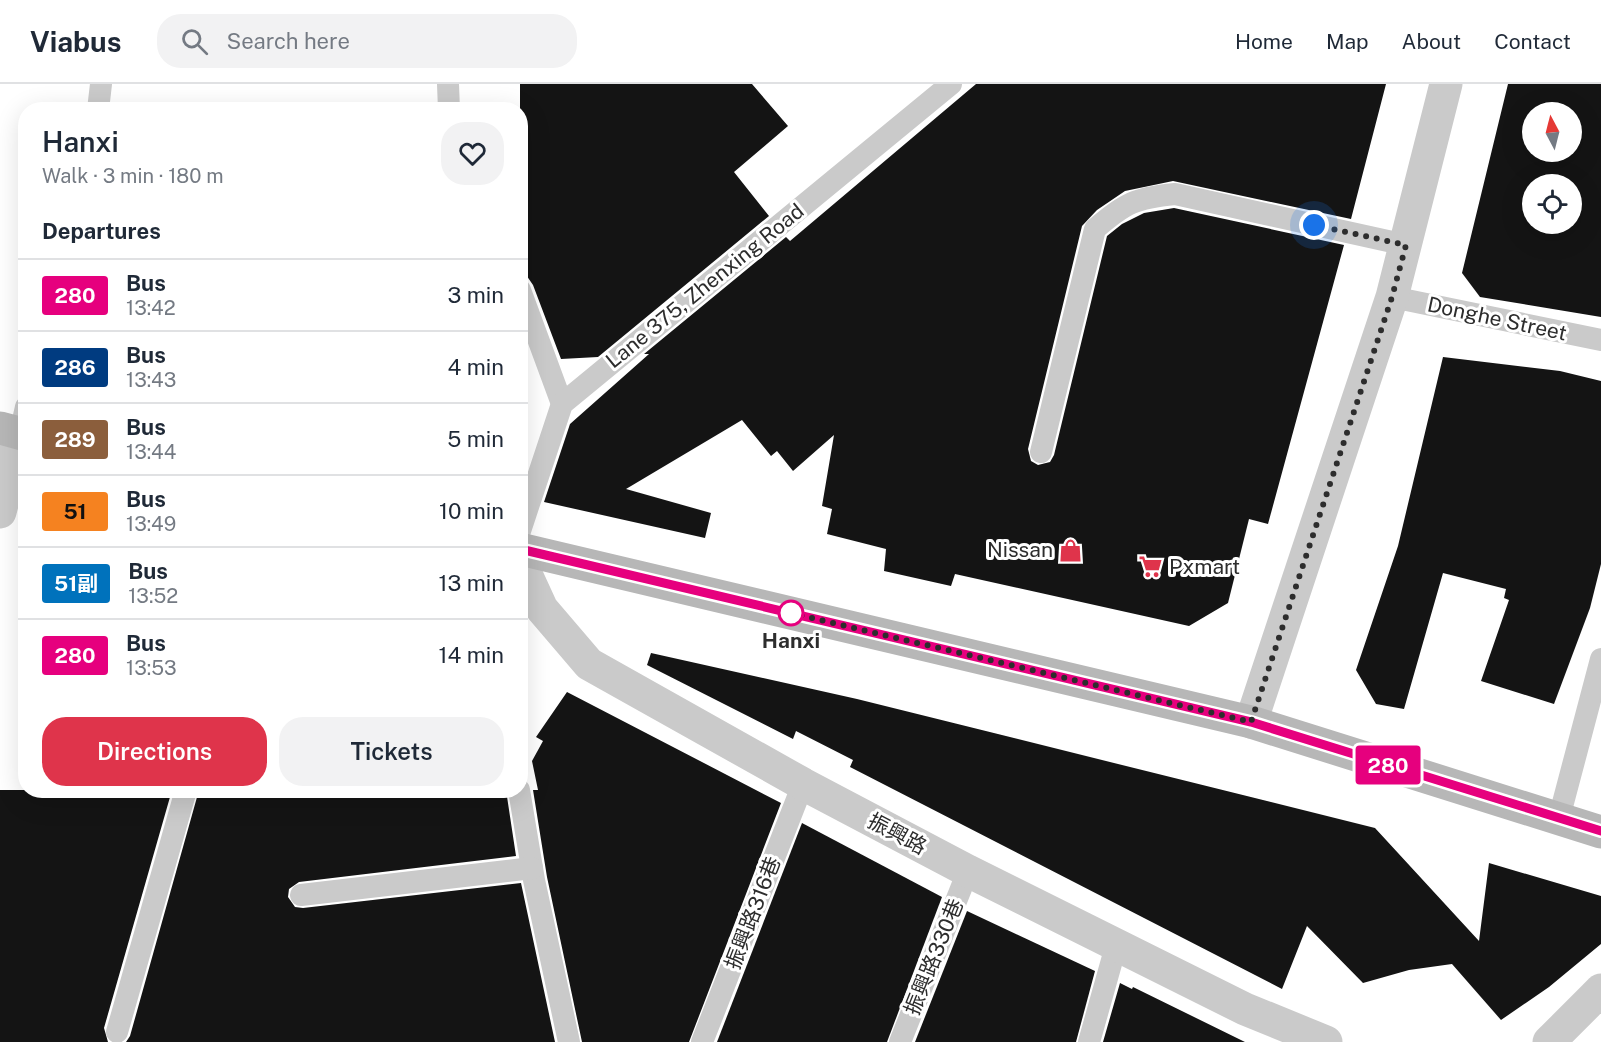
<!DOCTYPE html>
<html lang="en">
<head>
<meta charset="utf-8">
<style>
  body { margin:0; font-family:"Public Sans","Noto Sans TC",sans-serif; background:#f2f2f3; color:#1f2937; height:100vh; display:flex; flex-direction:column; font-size:22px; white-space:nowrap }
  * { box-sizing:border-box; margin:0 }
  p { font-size:20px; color:#747a83 }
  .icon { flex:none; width:33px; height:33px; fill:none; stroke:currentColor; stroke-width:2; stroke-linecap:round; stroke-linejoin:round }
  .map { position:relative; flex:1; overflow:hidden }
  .drawer { position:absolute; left:18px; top:18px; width:510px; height:696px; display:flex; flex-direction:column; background:#fff; border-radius:24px; box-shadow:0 6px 24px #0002 }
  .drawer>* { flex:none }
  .badge { padding:0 12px; border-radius:4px; font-size:21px; line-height:39px }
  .needle { width:39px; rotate:353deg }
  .fabs { position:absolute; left:1522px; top:18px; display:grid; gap:12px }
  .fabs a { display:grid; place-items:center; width:60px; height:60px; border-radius:50%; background:#fff; box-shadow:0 6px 24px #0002; font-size:30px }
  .you { position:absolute; width:30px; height:30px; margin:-15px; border:4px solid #fff; border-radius:50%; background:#1a73e8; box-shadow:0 0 0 9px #1a73e833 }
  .map>.badge { position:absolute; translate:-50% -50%; box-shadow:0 0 0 3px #fff }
  h2 { padding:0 24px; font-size:22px; line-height:54px }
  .round { display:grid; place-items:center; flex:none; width:63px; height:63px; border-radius:24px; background:#f2f2f3 }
  .summary { display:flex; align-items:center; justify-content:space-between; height:102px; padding:0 24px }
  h1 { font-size:28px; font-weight:600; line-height:45px }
  .primary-button { display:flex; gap:12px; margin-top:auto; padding:12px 24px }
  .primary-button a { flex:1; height:69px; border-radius:24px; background:#df344b; color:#fff; font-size:24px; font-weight:600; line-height:69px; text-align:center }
  .primary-button a+a { background:#f2f2f3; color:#1f2937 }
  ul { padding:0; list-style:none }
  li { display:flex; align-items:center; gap:18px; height:72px; padding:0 24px; border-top:2px solid #e0e1e3 }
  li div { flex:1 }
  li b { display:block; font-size:22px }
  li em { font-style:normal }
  li .badge { min-width:66px; font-weight:700; text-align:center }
  header { display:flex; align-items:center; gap:36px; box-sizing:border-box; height:84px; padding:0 30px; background:#fff; border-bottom:2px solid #e0e1e3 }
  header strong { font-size:28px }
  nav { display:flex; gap:33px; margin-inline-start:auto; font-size:21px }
  .search { width:420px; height:54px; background:#f2f2f3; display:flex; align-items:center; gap:15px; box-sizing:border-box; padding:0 21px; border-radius:24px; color:#747a83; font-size:22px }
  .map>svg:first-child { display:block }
  .building { fill:#141414; fill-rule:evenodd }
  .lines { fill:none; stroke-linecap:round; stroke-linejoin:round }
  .lane { stroke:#cacaca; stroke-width:22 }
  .street { stroke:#cacaca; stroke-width:33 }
  .secondary { stroke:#b7b7b7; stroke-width:33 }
  .line-casing { stroke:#fff; stroke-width:14 }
  .line { stroke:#e6007e; stroke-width:9 }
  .walk { stroke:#2d2d2d; stroke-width:6; stroke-dasharray:0 10.8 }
  .stop-dot { fill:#fff; stroke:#e6007e; stroke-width:3 }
  .labels { text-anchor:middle; stroke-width:6; stroke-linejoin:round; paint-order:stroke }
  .street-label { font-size:21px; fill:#2d2d2d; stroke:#fff }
  .poi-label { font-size:21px; fill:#2d2d2d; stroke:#fff; text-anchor:end }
  .stop-label { font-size:21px; font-weight:bold; fill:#2d2d2d; stroke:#fff }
</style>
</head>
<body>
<header>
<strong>Viabus</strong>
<div class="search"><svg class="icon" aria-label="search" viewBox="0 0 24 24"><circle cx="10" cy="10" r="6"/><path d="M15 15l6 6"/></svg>Search here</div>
<nav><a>Home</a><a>Map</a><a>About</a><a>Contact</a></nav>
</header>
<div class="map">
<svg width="1601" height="958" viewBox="0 0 1601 958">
  <rect width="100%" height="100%" fill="#fff"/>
  <g class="building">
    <polygon points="520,0 752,0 788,42 734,88 769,132 598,273 561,275 533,201 520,182"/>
    <polygon points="976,0 1386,0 1351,135 1173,97 1125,107 1097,126 1082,142 1028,365 1031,377 1038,381 1050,378 1054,371 1107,152 1122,140 1144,129 1174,124 1344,161 1268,440 1249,435 1228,519 1189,542 955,490 951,502 884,487 886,465 827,450 832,425 822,422 834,351 793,387 777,367 771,372 742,336 626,405 711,429 705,454 544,418 570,340 649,270 644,270 786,153 790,157"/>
    <path d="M 1508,0 L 1601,0 L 1601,233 L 1480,213 L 1462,189 ZM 1533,28 L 1572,28 L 1572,68 L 1533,68 ZM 1533,100 L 1572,100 L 1572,140 L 1533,140 Z"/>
    <polygon points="1443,273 1560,287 1601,297 1601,480 1590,524 1554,620 1481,597 1509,516 1504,514 1506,505 1443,489 1404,625 1376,620 1356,586 1398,462"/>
    <polygon points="651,569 857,615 1375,744 1479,857 1489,779 1601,812 1601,860 1549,903 1501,936 1452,880 1409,886 1363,899 1307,842 1282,905 850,683 853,676 796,647 793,655 647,581"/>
    <polygon points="567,608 781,719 689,958 582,958 547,793 533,706 538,706 532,677 543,657 536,653"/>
    <polygon points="0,706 172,706 104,944 108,958 0,958"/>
    <polygon points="199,706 506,706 516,772 299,798 289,805 288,813 295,823 303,824 521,799 555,958 126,958 130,952"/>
    <polygon points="802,739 942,813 887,958 717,958"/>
    <polygon points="967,827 1095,887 1076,958 915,958"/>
    <polygon points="1120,899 1132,905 1133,903 1245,958 1103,958"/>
  </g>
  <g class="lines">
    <g class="lane">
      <polyline points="448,0 449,26"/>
      <polyline points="98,26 101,0"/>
      <polyline points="520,206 562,320"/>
      <polyline points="1392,213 1601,256"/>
      <polyline points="20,350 26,323"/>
      <path d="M 1041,368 L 1095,145 C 1125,119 1135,114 1175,110 L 1406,161"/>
      <polyline points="520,447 562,320 951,0"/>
      <polyline points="519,706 534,796 569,958"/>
      <polyline points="1559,734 1601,575"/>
      <polyline points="301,811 532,784"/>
      <polyline points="117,948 186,706"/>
      <polyline points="702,958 803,700"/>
      <polyline points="900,958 968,787"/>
      <polyline points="1089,958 1116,862"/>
    </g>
    <g class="street">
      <polyline points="0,428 20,350"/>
      <polyline points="520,477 542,525 589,580 803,700 968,787 1245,925 1326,958"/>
      <polyline points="1251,638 1392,213 1446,0"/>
      <polyline points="1549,958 1601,906"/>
    </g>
    <g class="secondary">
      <polyline points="0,344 26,351"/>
      <polyline points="520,465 1251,638 1601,748"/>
    </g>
  </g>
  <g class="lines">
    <defs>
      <polyline id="line" points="520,465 1251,638 1601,747"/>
    </defs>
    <use href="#line" class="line-casing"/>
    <use href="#line" class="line"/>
    <polyline class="walk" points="791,529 1251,638 1392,213 1406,161 1314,141"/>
  </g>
  <defs>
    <symbol id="shop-bare" viewBox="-9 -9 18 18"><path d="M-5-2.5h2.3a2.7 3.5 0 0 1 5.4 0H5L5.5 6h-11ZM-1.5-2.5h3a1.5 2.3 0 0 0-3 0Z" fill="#df344b" stroke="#fff" stroke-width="2.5" paint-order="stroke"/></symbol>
    <symbol id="supermarket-bare" viewBox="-9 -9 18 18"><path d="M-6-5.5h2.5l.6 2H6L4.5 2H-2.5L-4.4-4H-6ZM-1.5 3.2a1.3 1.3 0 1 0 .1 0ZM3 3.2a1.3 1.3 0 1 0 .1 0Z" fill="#df344b" stroke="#fff" stroke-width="2.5" paint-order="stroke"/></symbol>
  </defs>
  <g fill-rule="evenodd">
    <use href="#shop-bare" x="1054" y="450" width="33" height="33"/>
    <use href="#supermarket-bare" x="1134" y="466" width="33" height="33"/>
  </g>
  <circle class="stop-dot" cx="791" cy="529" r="12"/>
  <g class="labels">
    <g class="street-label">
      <text transform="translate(705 202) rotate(-39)" y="7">Lane 375, Zhenxing Road</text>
      <text transform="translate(1497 235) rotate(12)" y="7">Donghe Street</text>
      <text transform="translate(897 750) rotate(28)" y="7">振興路</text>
      <text transform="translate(753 829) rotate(-69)" y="7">振興路316巷</text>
      <text transform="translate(934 873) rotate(-68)" y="7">振興路330巷</text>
    </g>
    <g class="poi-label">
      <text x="1053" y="473">Nissan</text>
      <text x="1169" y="490" text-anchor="start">Pxmart</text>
    </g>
    <g class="stop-label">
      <text x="791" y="564">Hanxi</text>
    </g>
  </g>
</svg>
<div class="fabs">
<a><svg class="needle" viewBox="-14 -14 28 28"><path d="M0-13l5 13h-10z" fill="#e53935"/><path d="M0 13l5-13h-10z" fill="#747a83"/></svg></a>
<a><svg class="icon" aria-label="locate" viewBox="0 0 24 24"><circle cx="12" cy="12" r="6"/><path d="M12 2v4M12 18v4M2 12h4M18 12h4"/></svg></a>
</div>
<div class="you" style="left:1314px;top:141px"></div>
<b class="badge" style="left:1388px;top:681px;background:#e6007e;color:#fff">280</b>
<section class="drawer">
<div class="summary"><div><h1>Hanxi</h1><p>Walk · 3 min · 180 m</p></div><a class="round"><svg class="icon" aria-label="heart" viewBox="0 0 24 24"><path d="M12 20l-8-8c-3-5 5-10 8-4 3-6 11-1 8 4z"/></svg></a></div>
<h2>Departures</h2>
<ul>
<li><span class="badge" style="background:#e6007e;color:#fff">280</span><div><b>Bus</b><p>13:42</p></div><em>3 min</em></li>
<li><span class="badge" style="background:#003b80;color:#fff">286</span><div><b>Bus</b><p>13:43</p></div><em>4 min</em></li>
<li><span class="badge" style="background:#8b5e3c;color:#fff">289</span><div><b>Bus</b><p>13:44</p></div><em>5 min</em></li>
<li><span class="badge" style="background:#f58220;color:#111">51</span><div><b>Bus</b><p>13:49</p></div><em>10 min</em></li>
<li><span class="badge" style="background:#0072bc;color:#fff">51副</span><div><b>Bus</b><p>13:52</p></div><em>13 min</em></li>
<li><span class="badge" style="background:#e6007e;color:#fff">280</span><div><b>Bus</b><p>13:53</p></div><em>14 min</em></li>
</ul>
<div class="primary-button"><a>Directions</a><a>Tickets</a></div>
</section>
</div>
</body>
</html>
